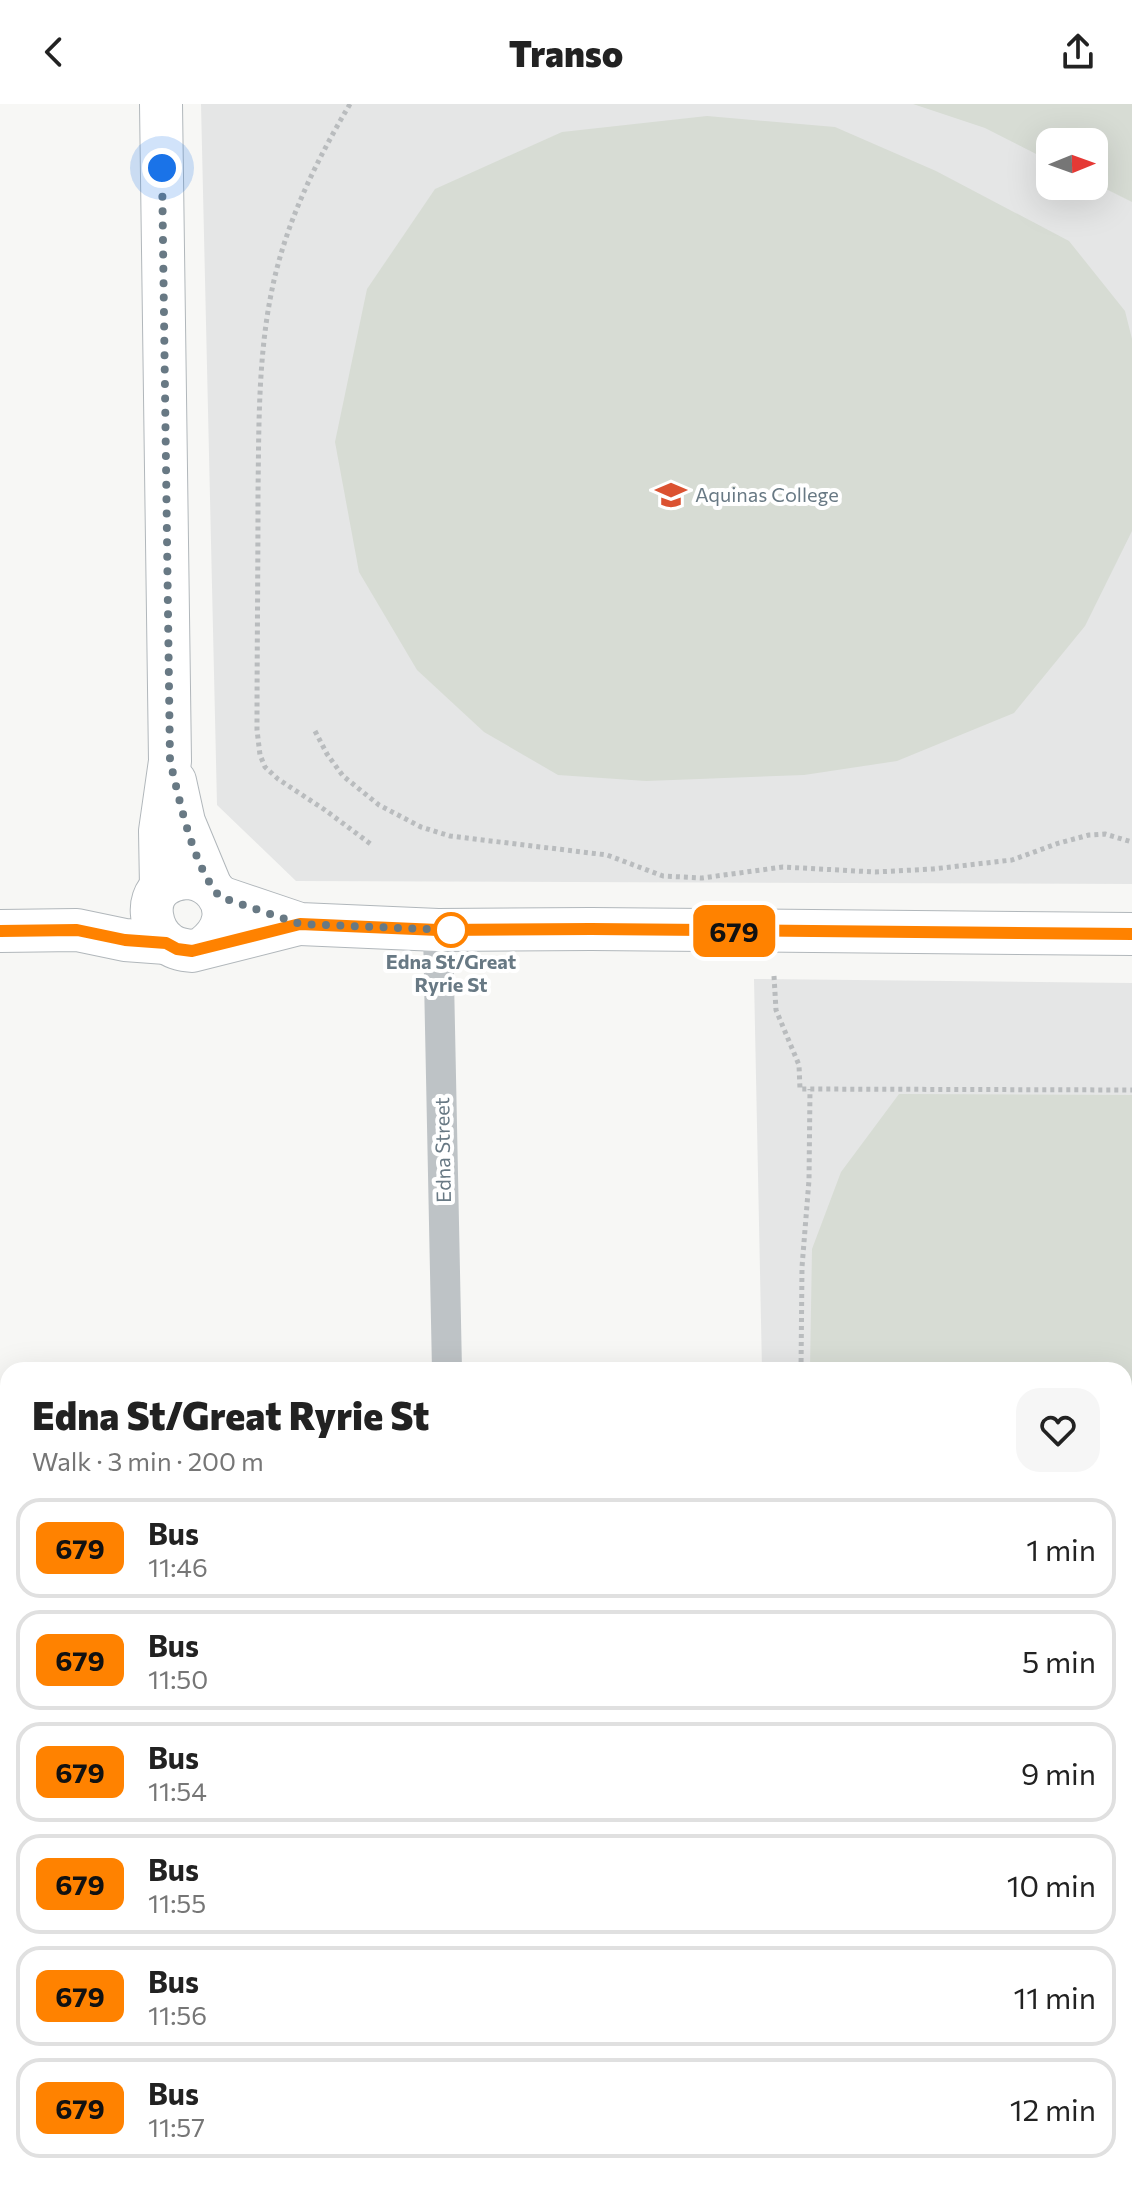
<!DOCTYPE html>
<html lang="en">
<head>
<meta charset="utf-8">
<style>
  body { margin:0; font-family:Commissioner,sans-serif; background:#f6f6f6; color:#222; height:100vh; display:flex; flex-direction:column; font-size:30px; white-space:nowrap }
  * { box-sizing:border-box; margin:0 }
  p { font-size:26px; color:#767676 }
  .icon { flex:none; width:44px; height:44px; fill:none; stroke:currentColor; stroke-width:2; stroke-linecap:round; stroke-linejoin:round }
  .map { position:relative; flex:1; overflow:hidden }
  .side { position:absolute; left:0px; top:1258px; width:1132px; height:824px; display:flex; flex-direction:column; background:#fff; border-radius:24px 24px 0 0; box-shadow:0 8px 32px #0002 }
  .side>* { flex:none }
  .badge { padding:0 16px; border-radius:12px; font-size:28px; line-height:52px }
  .needle { width:52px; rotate:89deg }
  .controls { position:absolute; left:1036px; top:24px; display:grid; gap:16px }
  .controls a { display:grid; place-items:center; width:72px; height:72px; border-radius:16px; background:#fff; box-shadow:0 8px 32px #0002; font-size:40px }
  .you { position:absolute; width:40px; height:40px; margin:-20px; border:6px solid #fff; border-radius:50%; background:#1a73e8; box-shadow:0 0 0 12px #1a73e833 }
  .map>.badge { position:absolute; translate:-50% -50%; box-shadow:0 0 0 4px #fff }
  .round { display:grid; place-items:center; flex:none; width:84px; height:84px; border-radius:24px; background:#f6f6f6 }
  .summary { display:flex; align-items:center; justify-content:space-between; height:136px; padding:0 32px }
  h1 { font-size:38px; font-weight:800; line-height:60px }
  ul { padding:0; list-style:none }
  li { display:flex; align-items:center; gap:24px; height:100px; margin:0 16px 12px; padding:0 16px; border:4px solid #e0e0e0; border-radius:24px }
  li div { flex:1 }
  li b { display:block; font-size:30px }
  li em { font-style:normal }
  li .badge { min-width:88px; font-weight:700; text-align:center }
  header { display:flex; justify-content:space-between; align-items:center; height:104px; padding:0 32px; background:#fff; font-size:36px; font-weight:800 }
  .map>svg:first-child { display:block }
  .built { fill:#e5e6e6; fill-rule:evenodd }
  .green { fill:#d7dcd4 }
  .building { fill:#a8b0b5; stroke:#d9d9d7; stroke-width:2 }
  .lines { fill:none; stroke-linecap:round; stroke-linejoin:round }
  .secondary-casing { stroke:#b1b7bb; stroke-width:44 }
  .path { stroke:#b9bcbe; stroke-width:5; stroke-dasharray:4 4; stroke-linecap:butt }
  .street { stroke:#bec3c6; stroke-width:30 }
  .secondary { stroke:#fff; stroke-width:42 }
  .line-casing { stroke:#fff; stroke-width:18 }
  .line { stroke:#ff8200; stroke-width:12 }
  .walk { stroke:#687984; stroke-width:8; stroke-dasharray:0 14.4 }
  .stop-dot { fill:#fff; stroke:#ff8200; stroke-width:4 }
  .labels { text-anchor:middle; stroke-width:8; stroke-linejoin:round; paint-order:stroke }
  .poi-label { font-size:20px; fill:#687984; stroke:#fff; text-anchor:start }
  .stop-label { font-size:20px; font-weight:bold; fill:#687984; stroke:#fff }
  .street-label { font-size:20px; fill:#687984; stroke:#fff }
</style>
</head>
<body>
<header><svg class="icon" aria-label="back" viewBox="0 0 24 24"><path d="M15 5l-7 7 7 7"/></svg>Transo<svg class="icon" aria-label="share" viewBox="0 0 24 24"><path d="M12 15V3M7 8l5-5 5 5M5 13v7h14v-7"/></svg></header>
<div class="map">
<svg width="1132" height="2082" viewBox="0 0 1132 2082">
  <rect width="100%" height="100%" fill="#f7f7f5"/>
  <g class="built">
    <path d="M 201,0 L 1132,0 L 1132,780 L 296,777 L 217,701 ZM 1050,38 L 1094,38 L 1094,82 L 1050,82 Z"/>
    <polygon points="754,875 1132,879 1132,1733 1124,1733 1124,1266 762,1266"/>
  </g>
  <g class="green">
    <polygon points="913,0 1132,0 1132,98 1094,79 1094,38 1050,38 1050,57 985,24"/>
    <polygon points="707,12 835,23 936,67 1069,137 1125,207 1132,235 1132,427 1085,522 1014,609 897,657 804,671 646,677 558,671 484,628 417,566 359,468 335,338 367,185 435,85 562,28"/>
    <polygon points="899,990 1132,991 1132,1453 1124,1467 1124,1266 810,1266 812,1145 841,1068"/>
    <polygon points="1124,1544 1132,1549 1132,1639 1124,1638"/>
    <polygon points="0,1713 8,1713 8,2074 149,2074 149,2082 0,2082"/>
  </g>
  <polygon class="building" points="1132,1492 1132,1542 1124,1537 1124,1506"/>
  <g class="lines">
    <defs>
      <g id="secondary">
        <polyline points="175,677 184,718 211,783"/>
        <polyline points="161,783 160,727 170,657 161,0"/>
        <polyline points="220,793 300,820 438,826 591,825 1132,830"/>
        <polyline points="0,827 77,826 125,836 166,839"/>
        <path d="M 204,843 C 252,807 201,754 163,782 C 144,796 151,828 169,840 C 176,845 183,846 192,847 L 299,820"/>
      </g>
    </defs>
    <use href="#secondary" class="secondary-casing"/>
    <g class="path">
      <path d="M 350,0 C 318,54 290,110 275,172 C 258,243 259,316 258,389 C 258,468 257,547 257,626 L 260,651 L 265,663 L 278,675 L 325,706 L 372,741"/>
      <polyline points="315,627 327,650 343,672 379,701 421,723 450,732 607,751 663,772 702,774 783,763 875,768 933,765 1012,756 1059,739 1089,731 1105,730 1132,738"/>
      <polyline points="774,872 776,906 799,961 800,985 1132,986"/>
      <polyline points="801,1266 802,1163 809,1076 810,985"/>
      <polyline points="1124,1714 1132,1714"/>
      <polyline points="0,1726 8,1728"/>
      <polyline points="1124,1763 1132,1763"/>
      <polyline points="1124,1916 1132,1960"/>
      <polyline points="1124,2005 1132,2004"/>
      <polyline points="1099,2074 1102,2082"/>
      <polyline points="134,2082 136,2074"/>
    </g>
    <g class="street">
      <polyline points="438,826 447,1266"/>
      <polyline points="464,2074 464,2082"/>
      <polyline points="956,2074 956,2082"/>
    </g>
    <use href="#secondary" class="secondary"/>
  </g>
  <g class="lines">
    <defs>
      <polyline id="line" points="0,827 77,826 125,836 166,839 177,845 192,847 300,820 438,826 591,825 1132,830"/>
    </defs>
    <use href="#line" class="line-casing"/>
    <use href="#line" class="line"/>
    <path class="walk" d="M 162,64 L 170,657 C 180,697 192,761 220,793 L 300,820 L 451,826"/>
  </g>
  <defs>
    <symbol id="school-bare" viewBox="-9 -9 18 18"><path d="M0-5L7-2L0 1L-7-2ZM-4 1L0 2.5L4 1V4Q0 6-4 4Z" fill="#db5231" stroke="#fff" stroke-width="2.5" paint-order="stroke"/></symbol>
  </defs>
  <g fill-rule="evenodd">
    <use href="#school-bare" x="649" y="369" width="44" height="44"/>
  </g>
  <circle class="stop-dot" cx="451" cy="826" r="16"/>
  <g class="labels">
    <g class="poi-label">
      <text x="695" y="398">Aquinas College</text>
    </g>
    <g class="stop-label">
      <text x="451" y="865">Edna St/Great<tspan x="451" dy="23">Ryrie St</tspan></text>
    </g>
    <g class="street-label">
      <text transform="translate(443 1046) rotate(-91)" y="7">Edna Street</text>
    </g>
  </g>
</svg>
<div class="controls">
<a><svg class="needle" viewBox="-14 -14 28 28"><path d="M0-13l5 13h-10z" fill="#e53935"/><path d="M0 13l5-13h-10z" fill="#767676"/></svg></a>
</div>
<div class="you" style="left:162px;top:64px"></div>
<b class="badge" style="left:734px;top:827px;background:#ff8200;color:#111">679</b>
<section class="side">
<div class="summary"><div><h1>Edna St/Great Ryrie St</h1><p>Walk · 3 min · 200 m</p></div><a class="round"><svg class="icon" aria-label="heart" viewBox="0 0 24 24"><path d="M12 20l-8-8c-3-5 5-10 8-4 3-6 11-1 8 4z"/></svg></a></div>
<ul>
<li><span class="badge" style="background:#ff8200;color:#111">679</span><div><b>Bus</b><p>11:46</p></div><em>1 min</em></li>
<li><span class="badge" style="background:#ff8200;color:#111">679</span><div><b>Bus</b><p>11:50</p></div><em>5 min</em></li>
<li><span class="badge" style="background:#ff8200;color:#111">679</span><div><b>Bus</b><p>11:54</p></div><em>9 min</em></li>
<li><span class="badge" style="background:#ff8200;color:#111">679</span><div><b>Bus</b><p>11:55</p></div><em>10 min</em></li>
<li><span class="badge" style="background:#ff8200;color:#111">679</span><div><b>Bus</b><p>11:56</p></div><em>11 min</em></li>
<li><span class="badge" style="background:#ff8200;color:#111">679</span><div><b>Bus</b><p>11:57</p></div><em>12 min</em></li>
</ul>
</section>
</div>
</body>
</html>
